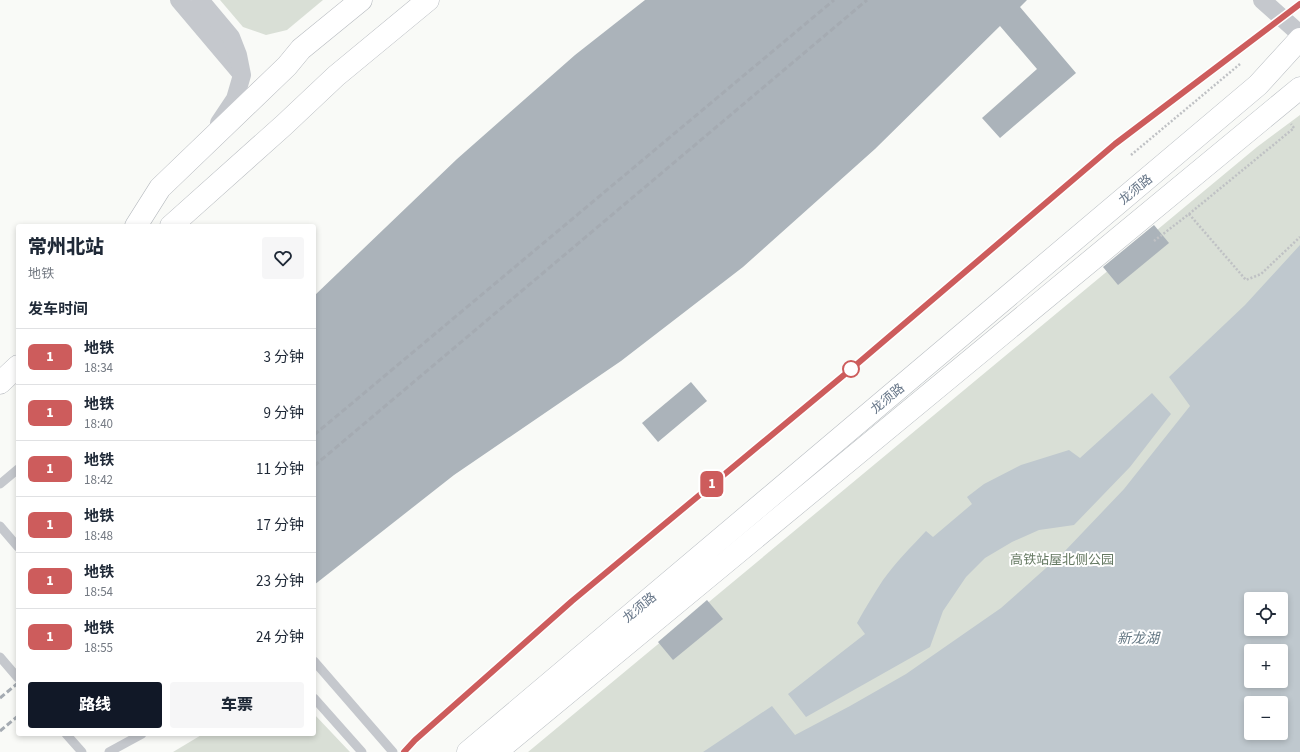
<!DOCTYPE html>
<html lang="zh">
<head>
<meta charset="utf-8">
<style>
  body { margin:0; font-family:"Source Sans 3","Noto Sans SC",sans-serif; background:#f6f6f7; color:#1f2937; height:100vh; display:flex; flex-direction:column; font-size:15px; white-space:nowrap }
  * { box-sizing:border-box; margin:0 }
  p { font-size:13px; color:#747a83 }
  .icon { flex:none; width:22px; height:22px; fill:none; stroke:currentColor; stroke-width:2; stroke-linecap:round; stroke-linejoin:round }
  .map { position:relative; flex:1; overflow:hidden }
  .details { position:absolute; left:16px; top:224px; width:300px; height:512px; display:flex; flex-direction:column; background:#fff; border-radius:4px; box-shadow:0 2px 6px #0003 }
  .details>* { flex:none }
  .badge { padding:0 8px; border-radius:6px; font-size:14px; line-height:26px }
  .buttons { position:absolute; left:1244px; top:592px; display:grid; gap:8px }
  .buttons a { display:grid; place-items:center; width:44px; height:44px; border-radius:4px; background:#fff; box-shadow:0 2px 6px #0003; font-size:20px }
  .map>.badge { position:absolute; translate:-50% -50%; box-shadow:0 0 0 2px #fff }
  h2 { padding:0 12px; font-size:15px; line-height:36px }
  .round { display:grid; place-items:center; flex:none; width:42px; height:42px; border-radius:4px; background:#f6f6f7 }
  .overview { display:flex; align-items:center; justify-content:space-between; height:68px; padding:0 12px }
  h1 { font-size:19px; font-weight:800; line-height:30px }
  .button { display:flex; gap:8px; margin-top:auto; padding:8px 12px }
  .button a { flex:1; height:46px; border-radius:4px; background:#111827; color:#fff; font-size:16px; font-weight:800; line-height:46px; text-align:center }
  .button a+a { background:#f6f6f7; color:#1f2937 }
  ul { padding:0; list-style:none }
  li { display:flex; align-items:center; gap:12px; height:56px; padding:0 12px; border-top:1px solid #e0e1e3 }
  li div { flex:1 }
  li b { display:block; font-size:15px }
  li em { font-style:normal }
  li .badge { min-width:44px; font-weight:700; text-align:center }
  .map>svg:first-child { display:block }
  .green { fill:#d9dfd6; fill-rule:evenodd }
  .water { fill:#bfc8ce; fill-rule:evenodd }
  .building { fill:#abb3ba }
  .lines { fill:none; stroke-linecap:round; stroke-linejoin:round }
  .secondary-casing { stroke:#b7bcc1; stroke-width:23 }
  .primary-casing { stroke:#b6babf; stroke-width:23 }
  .path { stroke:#bfc1c4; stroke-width:2.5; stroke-dasharray:2 2; stroke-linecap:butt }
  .lane { stroke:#c5c8cd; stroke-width:9 }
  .street { stroke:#c5c8cd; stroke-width:18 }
  .secondary { stroke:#fff; stroke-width:22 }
  .primary { stroke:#fff; stroke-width:22 }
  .rail { stroke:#a5abb2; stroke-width:3; stroke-dasharray:6 3; stroke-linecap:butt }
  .line-casing { stroke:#fff; stroke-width:9 }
  .line { stroke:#cd5c5c; stroke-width:6 }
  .stop-dot { fill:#fff; stroke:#cd5c5c; stroke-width:2 }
  .labels { text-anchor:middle; stroke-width:4; stroke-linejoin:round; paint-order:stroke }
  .street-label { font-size:13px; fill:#687789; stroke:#fff }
  .park-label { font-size:13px; fill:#667a63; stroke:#fff }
  .water-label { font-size:14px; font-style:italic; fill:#647783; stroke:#fff }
</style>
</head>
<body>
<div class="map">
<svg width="1300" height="752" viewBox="0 0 1300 752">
  <rect width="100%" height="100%" fill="#f9faf7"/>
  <g class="green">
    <polygon points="220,0 323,0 287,30 266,35 243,27"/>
    <path d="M 1300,115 L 1300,752 L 528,752 L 1257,147 ZM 1251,599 L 1281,599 L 1281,629 L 1251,629 ZM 1251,651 L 1281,651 L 1281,681 L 1251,681 ZM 1251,703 L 1281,703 L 1281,733 L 1251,733 Z"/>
    <polygon points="314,714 350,752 173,752 203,734 314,734"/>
  </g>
  <g class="water">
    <path d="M 1300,245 L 1300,752 L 703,752 L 772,706 L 795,735 L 850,706 L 906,674 L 1001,608 L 1064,552 L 1124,489 L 1190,406 L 1169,377 L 1245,305 ZM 1251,599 L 1281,599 L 1281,629 L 1251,629 ZM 1251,651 L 1281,651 L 1281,681 L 1251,681 ZM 1251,703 L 1281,703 L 1281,733 L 1251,733 Z"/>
    <path d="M 1152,393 L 1171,414 L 1130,467 L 1074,525 L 1039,530 L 1012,542 L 985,558 L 966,577 L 943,611 L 930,647 L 806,717 L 788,694 L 865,634 L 857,623 C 865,608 874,594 883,580 C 896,562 911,547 926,531 L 933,537 L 972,504 L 967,497 L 984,484 L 1021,465 L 1069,450 L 1080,458 Z"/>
  </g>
  <g class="building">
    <polygon points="645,0 1027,0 1020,7 1076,73 1000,138 982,118 1037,69 1000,26 875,149 743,267 621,361 454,475 314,585 314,296 457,159 575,55"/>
    <polygon points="1154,225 1169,243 1118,285 1103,267"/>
    <polygon points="691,382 707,401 658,442 642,423"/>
    <polygon points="707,600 723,619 673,660 658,642"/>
  </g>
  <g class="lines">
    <defs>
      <g id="secondary">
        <polyline points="468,752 1258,85 1300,39"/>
        <polyline points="496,752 1300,88"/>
      </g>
      <g id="primary">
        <polyline points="136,226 160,188 287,66 301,49 361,0"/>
        <polyline points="171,226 284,125 336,76 428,0"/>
        <polyline points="0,383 18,366"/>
      </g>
    </defs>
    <use href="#secondary" class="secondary-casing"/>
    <use href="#primary" class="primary-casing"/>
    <g class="path">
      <polyline points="1131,155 1240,64"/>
      <polyline points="1189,214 1246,280 1261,274 1300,237"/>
      <polyline points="1154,241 1189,214 1294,128 1291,124"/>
    </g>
    <g class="lane">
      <polyline points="0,484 18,469"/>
      <polyline points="0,526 18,547"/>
      <polyline points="0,657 18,678"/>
      <polyline points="314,661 393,752"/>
      <polyline points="314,698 362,752"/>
      <polyline points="66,734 82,752"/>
      <polyline points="109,752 142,734"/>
    </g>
    <g class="street">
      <polyline points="179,0 239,71"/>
      <polyline points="200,0 231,37 238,55 242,75 235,99 219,123"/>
      <polyline points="1262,0 1300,34"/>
    </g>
    <use href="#secondary" class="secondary"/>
    <use href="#primary" class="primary"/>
    <g class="rail">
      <polyline points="314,435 834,0"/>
      <polyline points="314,466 867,0"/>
      <polyline points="0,698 18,683"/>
      <polyline points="0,731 18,716"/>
    </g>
  </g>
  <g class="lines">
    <defs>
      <polyline id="line" points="404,752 415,740 572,601 850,370 1115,144 1300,4"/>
    </defs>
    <use href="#line" class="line-casing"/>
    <use href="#line" class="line"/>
  </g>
  <circle class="stop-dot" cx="851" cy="369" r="8"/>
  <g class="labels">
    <g class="street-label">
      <text transform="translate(1135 189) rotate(-40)" y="5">龙须路</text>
      <text transform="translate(887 398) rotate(-40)" y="5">龙须路</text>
      <text transform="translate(639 607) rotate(-40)" y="5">龙须路</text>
    </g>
    <g class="park-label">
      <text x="1062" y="564">高铁站屋北侧公园</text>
    </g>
    <g class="water-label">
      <text x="1138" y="643">新龙湖</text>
    </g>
  </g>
</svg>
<div class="buttons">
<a><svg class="icon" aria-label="locate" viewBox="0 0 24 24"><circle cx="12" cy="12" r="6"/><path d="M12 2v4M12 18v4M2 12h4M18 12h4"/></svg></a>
<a>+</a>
<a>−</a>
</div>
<b class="badge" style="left:712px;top:484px;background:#cd5c5c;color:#fff">1</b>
<section class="details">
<div class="overview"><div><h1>常州北站</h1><p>地铁</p></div><a class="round"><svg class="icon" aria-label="heart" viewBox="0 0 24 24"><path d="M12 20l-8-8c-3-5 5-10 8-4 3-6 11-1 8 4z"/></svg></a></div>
<h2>发车时间</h2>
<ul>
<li><span class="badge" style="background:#cd5c5c;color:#fff">1</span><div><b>地铁</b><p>18:34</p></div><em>3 分钟</em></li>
<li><span class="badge" style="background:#cd5c5c;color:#fff">1</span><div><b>地铁</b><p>18:40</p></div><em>9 分钟</em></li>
<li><span class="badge" style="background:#cd5c5c;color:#fff">1</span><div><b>地铁</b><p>18:42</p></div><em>11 分钟</em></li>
<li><span class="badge" style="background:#cd5c5c;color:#fff">1</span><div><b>地铁</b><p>18:48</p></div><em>17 分钟</em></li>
<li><span class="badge" style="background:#cd5c5c;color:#fff">1</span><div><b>地铁</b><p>18:54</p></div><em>23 分钟</em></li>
<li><span class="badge" style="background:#cd5c5c;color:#fff">1</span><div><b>地铁</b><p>18:55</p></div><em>24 分钟</em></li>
</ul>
<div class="button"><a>路线</a><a>车票</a></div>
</section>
</div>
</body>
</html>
